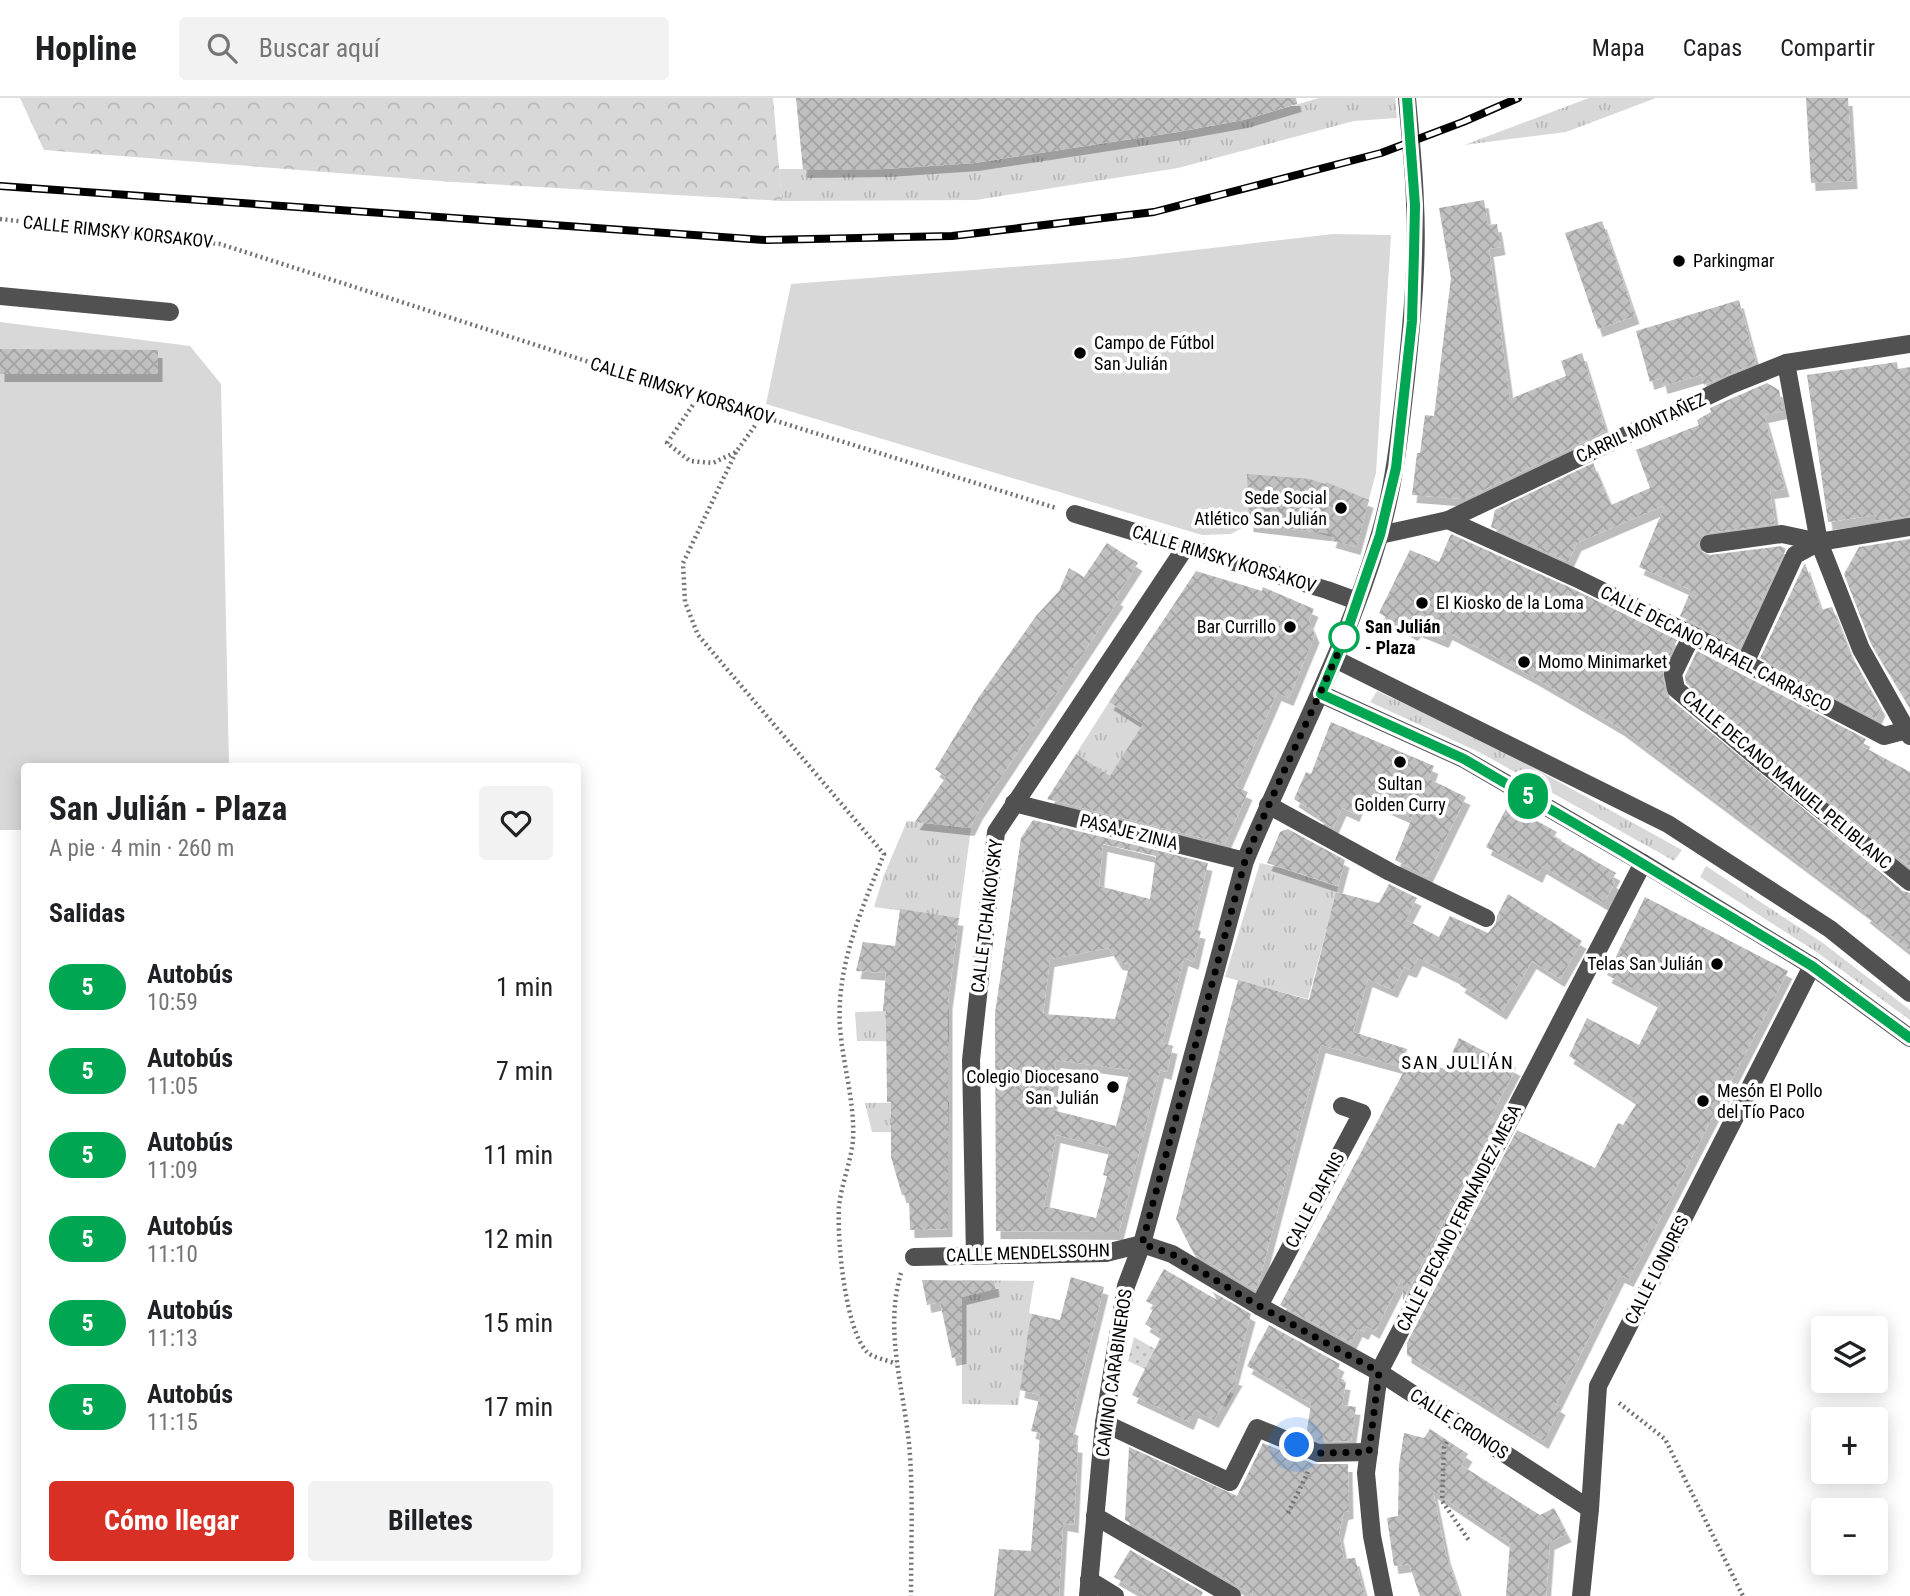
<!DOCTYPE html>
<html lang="es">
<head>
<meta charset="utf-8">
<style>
  body { margin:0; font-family:"Roboto Condensed",sans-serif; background:#f2f2f2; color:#202124; height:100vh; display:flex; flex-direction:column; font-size:26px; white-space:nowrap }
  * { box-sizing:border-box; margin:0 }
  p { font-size:23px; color:#757577 }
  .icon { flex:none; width:38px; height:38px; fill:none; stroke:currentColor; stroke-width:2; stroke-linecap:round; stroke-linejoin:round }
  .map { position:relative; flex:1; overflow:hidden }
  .side { position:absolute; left:21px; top:665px; width:560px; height:812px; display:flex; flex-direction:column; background:#fff; border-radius:7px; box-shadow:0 4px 18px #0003 }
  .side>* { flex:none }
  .badge { padding:0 14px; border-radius:23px; font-size:24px; line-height:46px }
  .controls { position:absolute; left:1811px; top:1218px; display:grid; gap:14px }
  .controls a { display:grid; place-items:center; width:77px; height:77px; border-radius:7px; background:#fff; box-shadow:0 4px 18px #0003; font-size:35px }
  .you { position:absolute; width:35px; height:35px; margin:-18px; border:5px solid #fff; border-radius:50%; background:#1a73e8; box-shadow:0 0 0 10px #1a73e833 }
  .map>.badge { position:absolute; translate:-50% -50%; box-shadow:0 0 0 4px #fff }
  h2 { padding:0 28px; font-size:26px; line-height:63px }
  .round { display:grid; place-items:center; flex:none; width:74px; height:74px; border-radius:7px; background:#f2f2f2 }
  .headline { display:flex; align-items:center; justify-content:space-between; height:119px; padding:0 28px }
  h1 { font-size:33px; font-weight:700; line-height:52px }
  .primary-button { display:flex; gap:14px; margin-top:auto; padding:14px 28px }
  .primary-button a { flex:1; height:80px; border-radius:7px; background:#d93025; color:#fff; font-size:28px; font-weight:700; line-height:80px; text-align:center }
  .primary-button a+a { background:#f2f2f2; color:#202124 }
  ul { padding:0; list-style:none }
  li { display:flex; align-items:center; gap:21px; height:84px; padding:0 28px }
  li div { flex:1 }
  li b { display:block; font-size:26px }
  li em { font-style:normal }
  li .badge { min-width:77px; font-weight:700; text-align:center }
  header { display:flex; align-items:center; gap:42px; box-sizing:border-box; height:98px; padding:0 35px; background:#fff; border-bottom:2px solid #e0e0e0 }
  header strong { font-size:33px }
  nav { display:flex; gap:38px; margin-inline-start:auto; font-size:24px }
  .search { width:490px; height:63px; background:#f2f2f2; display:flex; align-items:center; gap:18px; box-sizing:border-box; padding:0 24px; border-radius:7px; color:#757577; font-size:26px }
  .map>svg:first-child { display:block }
  .grass { fill:url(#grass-tufts) }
  .forest { fill:url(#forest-crowns) }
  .park { fill:#d8d8d8 }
  .garden { fill:url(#garden-dots) }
  .building { fill:url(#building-cross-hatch); fill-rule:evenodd; filter:url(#shadow) }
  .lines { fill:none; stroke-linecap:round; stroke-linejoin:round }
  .path { stroke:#737373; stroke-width:4.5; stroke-dasharray:2 3.5; stroke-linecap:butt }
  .minor { stroke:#515151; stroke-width:18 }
  .rail-casing { stroke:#000; stroke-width:8 }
  .rail { stroke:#fff; stroke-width:5; stroke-dasharray:16; stroke-linecap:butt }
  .line-casing { stroke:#fff; stroke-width:16 }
  .line { stroke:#00a651; stroke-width:10 }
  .walk { stroke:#000; stroke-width:7; stroke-dasharray:0 12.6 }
  .poi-dot { fill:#000; stroke:#fff; stroke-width:2.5 }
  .stop-dot { fill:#fff; stroke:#00a651; stroke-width:3.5 }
  .labels { text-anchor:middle; stroke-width:7; stroke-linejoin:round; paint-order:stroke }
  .street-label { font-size:18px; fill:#000; stroke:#fff }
  .poi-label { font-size:18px; fill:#000; stroke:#fff; text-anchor:start }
  .stop-label { font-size:18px; font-weight:bold; fill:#000; stroke:#fff; text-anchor:start }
  .neighbourhood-label { font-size:19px; letter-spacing:2px; fill:#000; stroke:#fff }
</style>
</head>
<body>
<header>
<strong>Hopline</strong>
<div class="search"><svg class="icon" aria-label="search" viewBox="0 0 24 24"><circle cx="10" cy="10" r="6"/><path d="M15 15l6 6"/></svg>Buscar aquí</div>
<nav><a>Mapa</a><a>Capas</a><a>Compartir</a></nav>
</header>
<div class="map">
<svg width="1910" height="1498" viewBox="0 0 1910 1498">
  <defs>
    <pattern id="grass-tufts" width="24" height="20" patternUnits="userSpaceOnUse" patternTransform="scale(1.75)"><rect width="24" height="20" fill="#d8d8d8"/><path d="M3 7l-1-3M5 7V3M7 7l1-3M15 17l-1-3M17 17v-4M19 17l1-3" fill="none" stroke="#b8b8b8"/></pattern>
    <pattern id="forest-crowns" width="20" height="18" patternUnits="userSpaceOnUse" patternTransform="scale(1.75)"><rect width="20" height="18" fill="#d8d8d8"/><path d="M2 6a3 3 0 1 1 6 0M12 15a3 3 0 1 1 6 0" fill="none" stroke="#b8b8b8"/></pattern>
    <pattern id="garden-dots" width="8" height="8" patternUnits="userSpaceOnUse" patternTransform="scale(1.75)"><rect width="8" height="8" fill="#d8d8d8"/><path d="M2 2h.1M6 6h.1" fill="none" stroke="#b8b8b8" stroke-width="1.8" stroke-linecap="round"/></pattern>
    <pattern id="building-cross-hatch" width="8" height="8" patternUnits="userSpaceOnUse" patternTransform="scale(1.75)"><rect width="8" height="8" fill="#c0c0c0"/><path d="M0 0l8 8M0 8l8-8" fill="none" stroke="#a3a3a3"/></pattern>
    <filter id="shadow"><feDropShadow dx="4.5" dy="8" stdDeviation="0" flood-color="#0004"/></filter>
  </defs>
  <rect width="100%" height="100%" fill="#fff"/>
  <g class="grass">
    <polygon points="1319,0 1395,0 1397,20 1354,23 1178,70 976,102 782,103 779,71 885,71 974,65 1178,34 1243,22"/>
    <polygon points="1589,0 1656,0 1566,34 1464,47"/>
    <polygon points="1377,593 1487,644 1682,752 1674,763 1481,655 1370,604"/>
    <polygon points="1109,604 1161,638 1127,690 1076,656"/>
    <polygon points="907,723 971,730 959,820 874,809 884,777"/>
    <polygon points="1260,765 1281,770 1338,789 1308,901 1225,879"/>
    <polygon points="1706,768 1823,845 1910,912 1910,922 1818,855 1700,779"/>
    <polygon points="949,911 949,944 857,943 855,914"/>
    <polygon points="949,1004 948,1035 872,1034 865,1005"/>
    <polygon points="962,1182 1034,1183 1029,1215 1032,1216 1018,1307 962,1306"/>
  </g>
  <polygon class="forest" points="20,0 773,0 782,103 453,84 44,52"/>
  <g class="park">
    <polygon points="1333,136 1391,137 1376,375 1356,449 1331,442 1332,439 1310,433 1249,426 1231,436 1202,437 766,306 791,186 1117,161"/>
    <polygon points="0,224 190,248 221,286 229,668 24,668 24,732 0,732"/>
  </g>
  <polygon class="garden" points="1134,1239 1234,1296 1226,1309 1128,1263"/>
  <g class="building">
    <polygon points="796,0 1296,0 1297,6 1243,22 1177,34 974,65 885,71 803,72"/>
    <polygon points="1806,0 1848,0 1853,83 1811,85"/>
    <polygon points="1484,102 1488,127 1497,126 1501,149 1489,151 1510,301 1566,278 1561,263 1582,255 1606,333 1465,401 1412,397 1417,355 1420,355 1425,317 1434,318 1451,180 1439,110"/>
    <polygon points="1602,123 1635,218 1598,231 1565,135"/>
    <polygon points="1739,202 1756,265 1704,287 1701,277 1663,288 1661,280 1650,284 1636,233"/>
    <polygon points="0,251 158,252 158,276 0,276"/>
    <polygon points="1897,264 1898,271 1910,269 1910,418 1874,423 1877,417 1828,424 1807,277"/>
    <polygon points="1767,285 1779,292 1783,313 1764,317 1785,391 1770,393 1775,426 1707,435 1702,438 1698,447 1700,453 1710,457 1781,448 1786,451 1740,549 1680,518 1691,492 1639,469 1665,407 1577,445 1568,464 1491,429 1495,412 1593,365 1611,407 1650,390 1636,352 1699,327 1697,322 1711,314 1710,310"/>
    <polygon points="1247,376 1310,381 1325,386 1326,384 1369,402 1356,449 1331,442 1333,436 1249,426"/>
    <polygon points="1451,436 1571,490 1677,542 1663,572 1665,593 1668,599 1903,793 1910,795 1910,853 1865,817 1867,815 1620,630 1535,580 1448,534 1444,542 1417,531 1413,535 1379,515 1410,452 1439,464"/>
    <polygon points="1910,441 1910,610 1871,546 1844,476 1859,449"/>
    <polygon points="1107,445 1138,465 1116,499 1119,501 978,714 970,730 915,724 946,679 935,671 979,599 1036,518 1059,493 1069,470 1084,479"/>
    <polygon points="1805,465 1821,512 1832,509 1850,555 1881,610 1876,621 1760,560"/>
    <polygon points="1196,473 1262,493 1263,489 1314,511 1309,523 1315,537 1289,600 1277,595 1236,689 1248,694 1225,746 1047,701 1076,656 1110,678 1143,626 1109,604"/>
    <polygon points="1697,553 1866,641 1862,648 1910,674 1910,769 1686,585 1685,578"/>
    <polygon points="1331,624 1434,668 1429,681 1466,699 1427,779 1395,762 1412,720 1362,698 1355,716 1342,710 1333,730 1316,720 1320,718 1294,701 1306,674 1311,676"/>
    <polygon points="1508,707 1557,734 1554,739 1616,775 1612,782 1615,784 1604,805 1542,768 1538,777 1486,749"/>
    <path d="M 1033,722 L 1208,765 L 1192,831 L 1201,833 L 1194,864 L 1184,860 L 1162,945 L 1173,948 L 1167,974 L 1160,972 L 1119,1134 L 996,1133 L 995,915 L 1021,740 ZM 1103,746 L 1156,758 L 1150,801 L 1099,788 ZM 1109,850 L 1118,864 L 1130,866 L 1115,921 L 1043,916 L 1050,861 ZM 1056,962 L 1130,972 L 1116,1028 L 1052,1012 ZM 1056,1037 L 1110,1050 L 1103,1077 L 1107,1078 L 1096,1120 L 1044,1108 Z"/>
    <polygon points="1288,731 1345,762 1338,788 1267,765 1280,734"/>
    <polygon points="1389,786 1417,800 1406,822 1439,839 1450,818 1488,835 1496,825 1497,818 1508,796 1582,843 1560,881 1532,863 1502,914 1460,887 1463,882 1418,860 1412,872 1404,869 1393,892 1368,881 1353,934 1407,951 1402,969 1321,947 1259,1184 1255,1192 1194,1156 1176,1121 1238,882 1309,902 1336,794 1379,805"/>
    <polygon points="1645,799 1788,873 1629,1181 1620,1177 1556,1306 1561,1309 1544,1343 1407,1257 1407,1245 1517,1032 1595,1070 1618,1025 1623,1027 1638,1003 1569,958 1587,920 1639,947 1660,905 1607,877"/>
    <polygon points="900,811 959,820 948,904 948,1131 910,1132 909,1097 902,1097 891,1059 891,1004 887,1004 886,913 883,913 886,875 856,873 863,844 895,848"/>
    <polygon points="1459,940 1516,970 1491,1018 1497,1021 1403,1202 1402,1180 1375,1233 1367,1228 1364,1234 1358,1231 1351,1245 1280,1207 1411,960 1445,971"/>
    <polygon points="1164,1171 1217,1202 1213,1194 1251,1216 1234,1279 1238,1280 1214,1322 1194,1312 1189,1324 1132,1297 1162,1237 1145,1226 1155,1208 1146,1203"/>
    <polygon points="1071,1179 1104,1189 1070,1328 1074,1330 1072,1346 1078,1347 1074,1427 1063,1425 1059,1498 994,1498 999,1451 1031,1453 1040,1335 1031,1333 1040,1297 1020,1292 1029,1228 1032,1216 1060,1222"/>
    <polygon points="922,1182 994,1183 995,1191 962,1199 962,1258 952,1260 940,1204 927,1207"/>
    <polygon points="1269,1227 1340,1266 1337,1273 1340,1274 1337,1283 1346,1284 1342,1307 1356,1309 1351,1343 1320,1344 1306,1338 1311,1306 1247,1268"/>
    <polygon points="1430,1331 1468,1356 1461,1367 1524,1407 1540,1417 1554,1410 1567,1436 1550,1444 1546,1498 1506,1498 1510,1445 1433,1393 1446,1457 1460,1498 1420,1498 1409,1466 1394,1468 1387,1420 1398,1418 1399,1367 1404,1335 1424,1340"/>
    <polygon points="1263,1345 1314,1366 1348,1366 1349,1413 1344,1414 1339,1435 1344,1461 1355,1460 1365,1498 1254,1498 1125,1422 1129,1349 1237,1398"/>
    <polygon points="1130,1452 1203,1494 1201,1498 1147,1498 1114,1479"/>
  </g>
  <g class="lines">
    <g class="path">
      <polyline points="0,121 220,146 683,294 1056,410"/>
      <polyline points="699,298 667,345 690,363 713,365 736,354 762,318"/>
      <path d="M 736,354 L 683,465 L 685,504 L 698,537 L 884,756 C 861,813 836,868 840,930 C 843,968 855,1004 853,1042 C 851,1064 841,1087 839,1109 C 837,1142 845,1231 867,1254 C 873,1260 888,1262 896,1266"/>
      <path d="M 901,1175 C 883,1235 906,1297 910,1357 C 913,1404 911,1451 911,1498"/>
      <polyline points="1619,1305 1665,1341 1743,1498"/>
      <polyline points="1447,1344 1444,1349 1442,1403 1470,1444"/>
      <polyline points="1288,1415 1308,1374"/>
    </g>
    <g class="minor">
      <polyline points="0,198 170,214"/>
      <polyline points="1786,265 1819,444 1861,551 1910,638"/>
      <polyline points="1075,416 1327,492 1357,503"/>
      <polyline points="1448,422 1576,480 1692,537 1884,638 1907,632"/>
      <polyline points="1380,437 1448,422 1731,287 1786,265 1910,246"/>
      <polyline points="1709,446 1782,436 1819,444"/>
      <polyline points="1692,537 1673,576 1676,591 1756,659 1910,784"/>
      <polyline points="1335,561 1668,726 1830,831 1910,895"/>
      <polyline points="1745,565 1795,457 1819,444 1910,429"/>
      <polyline points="1321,596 1464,661 1643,765 1812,868 1910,940"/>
      <polyline points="1014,705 1245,763"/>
      <polyline points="1268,707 1390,774 1486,820"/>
      <polyline points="1142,1146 1172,1156 1259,1208 1379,1274 1590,1411"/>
      <polyline points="975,1158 971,962 996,734 1185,450"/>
      <polyline points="914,1159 1106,1155 1142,1146"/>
      <polyline points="1259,1208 1362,1015 1342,1008"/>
      <polyline points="1104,1325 1230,1384 1257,1330 1318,1355 1369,1354"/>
      <polyline points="1095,1418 1232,1498"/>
      <polyline points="1089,1482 1115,1498"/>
      <path d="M 1088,1498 L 1104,1325 L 1126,1188 L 1142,1146 L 1245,763 C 1290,654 1347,550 1380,436 C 1395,384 1400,333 1406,280 C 1412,222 1418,163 1415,105 C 1414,70 1410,35 1407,0"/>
      <polyline points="1384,1498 1372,1438 1366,1375 1379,1274 1643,765"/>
      <polyline points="1581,1498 1590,1411 1598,1288 1812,868"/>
    </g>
    <defs>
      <polyline id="rail" points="0,88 765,142 952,138 1154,114 1381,55 1463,24 1518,0"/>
    </defs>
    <use href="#rail" class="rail-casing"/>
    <use href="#rail" class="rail"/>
  </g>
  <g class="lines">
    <defs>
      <polyline id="line" points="1407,0 1415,107 1414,155 1412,223 1396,370 1380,437 1346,536 1321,596 1464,661 1620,752 1812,868 1910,940"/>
    </defs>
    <use href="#line" class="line-casing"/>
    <use href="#line" class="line"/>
    <path class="walk" d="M 1297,1347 L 1318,1355 L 1369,1354 L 1379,1274 L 1259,1208 L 1172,1156 L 1142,1146 L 1245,763 C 1276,686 1314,612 1346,536 L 1344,539"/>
  </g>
  <g class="poi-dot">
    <circle cx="1679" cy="163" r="7"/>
    <circle cx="1080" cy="255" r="7"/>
    <circle cx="1341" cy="410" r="7"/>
    <circle cx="1422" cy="505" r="7"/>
    <circle cx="1290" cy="529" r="7"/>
    <circle cx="1524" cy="564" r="7"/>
    <circle cx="1400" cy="664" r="7"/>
    <circle cx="1717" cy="866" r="7"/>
    <circle cx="1113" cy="989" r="7"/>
    <circle cx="1703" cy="1003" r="7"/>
  </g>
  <circle class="stop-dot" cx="1344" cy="539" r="14"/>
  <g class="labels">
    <g class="street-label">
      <text transform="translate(118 134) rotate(6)" y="6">CALLE RIMSKY KORSAKOV</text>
      <text transform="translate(682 293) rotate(17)" y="6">CALLE RIMSKY KORSAKOV</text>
      <text transform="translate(1641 330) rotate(-25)" y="6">CARRIL MONTAÑEZ</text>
      <text transform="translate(1224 461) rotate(17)" y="6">CALLE RIMSKY KORSAKOV</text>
      <text transform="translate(1716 551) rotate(27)" y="6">CALLE DECANO RAFAEL CARRASCO</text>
      <text transform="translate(1787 682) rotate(40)" y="6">CALLE DECANO MANUEL PELIBLANC</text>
      <text transform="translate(1129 734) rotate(14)" y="6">PASAJE ZINIA</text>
      <text transform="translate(987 818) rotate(-83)" y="6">CALLE TCHAIKOVSKY</text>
      <text transform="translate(1315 1102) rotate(-62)" y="6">CALLE DAFNIS</text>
      <text transform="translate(1459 1120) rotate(-63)" y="6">CALLE DECANO FERNÁNDEZ MESA</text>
      <text transform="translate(1028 1155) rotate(-2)" y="6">CALLE MENDELSSOHN</text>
      <text transform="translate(1657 1172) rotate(-63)" y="6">CALLE LONDRES</text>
      <text transform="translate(1114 1275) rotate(-82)" y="6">CAMINO CARABINEROS</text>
      <text transform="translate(1459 1326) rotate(33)" y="6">CALLE CRONOS</text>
    </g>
    <g class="poi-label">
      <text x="1693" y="169">Parkingmar</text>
      <text x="1094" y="251">Campo de Fútbol<tspan x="1094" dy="21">San Julián</tspan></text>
      <text x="1327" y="406" text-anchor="end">Sede Social<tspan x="1327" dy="21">Atlético San Julián</tspan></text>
      <text x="1436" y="511">El Kiosko de la Loma</text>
      <text x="1276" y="535" text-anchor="end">Bar Currillo</text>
      <text x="1538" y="570">Momo Minimarket</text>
      <text x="1400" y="692" text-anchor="middle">Sultan<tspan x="1400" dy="21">Golden Curry</tspan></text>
      <text x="1703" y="872" text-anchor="end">Telas San Julián</text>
      <text x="1099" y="985" text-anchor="end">Colegio Diocesano<tspan x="1099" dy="21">San Julián</tspan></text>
      <text x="1717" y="999">Mesón El Pollo<tspan x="1717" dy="21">del Tío Paco</tspan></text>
    </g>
    <g class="stop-label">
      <text x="1365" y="535">San Julián<tspan x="1365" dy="21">- Plaza</tspan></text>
    </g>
    <g class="neighbourhood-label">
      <text x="1458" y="971">SAN JULIÁN</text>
    </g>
  </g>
</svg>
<div class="controls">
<a><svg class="icon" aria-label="layers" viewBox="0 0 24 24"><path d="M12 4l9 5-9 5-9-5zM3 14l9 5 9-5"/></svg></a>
<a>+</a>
<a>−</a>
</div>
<div class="you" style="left:1297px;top:1347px"></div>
<b class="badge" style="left:1528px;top:698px;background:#00a651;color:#fff">5</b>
<section class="side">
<div class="headline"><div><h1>San Julián - Plaza</h1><p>A pie · 4 min · 260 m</p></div><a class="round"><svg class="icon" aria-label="heart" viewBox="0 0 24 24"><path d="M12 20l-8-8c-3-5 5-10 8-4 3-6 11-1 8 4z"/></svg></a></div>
<h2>Salidas</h2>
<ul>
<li><span class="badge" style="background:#00a651;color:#fff">5</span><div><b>Autobús</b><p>10:59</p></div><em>1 min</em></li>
<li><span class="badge" style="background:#00a651;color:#fff">5</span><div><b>Autobús</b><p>11:05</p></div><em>7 min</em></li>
<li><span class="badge" style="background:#00a651;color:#fff">5</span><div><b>Autobús</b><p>11:09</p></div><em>11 min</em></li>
<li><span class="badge" style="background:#00a651;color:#fff">5</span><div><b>Autobús</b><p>11:10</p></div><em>12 min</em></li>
<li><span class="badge" style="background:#00a651;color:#fff">5</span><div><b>Autobús</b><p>11:13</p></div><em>15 min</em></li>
<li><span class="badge" style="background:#00a651;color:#fff">5</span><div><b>Autobús</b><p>11:15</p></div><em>17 min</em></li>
</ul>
<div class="primary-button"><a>Cómo llegar</a><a>Billetes</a></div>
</section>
</div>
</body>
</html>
